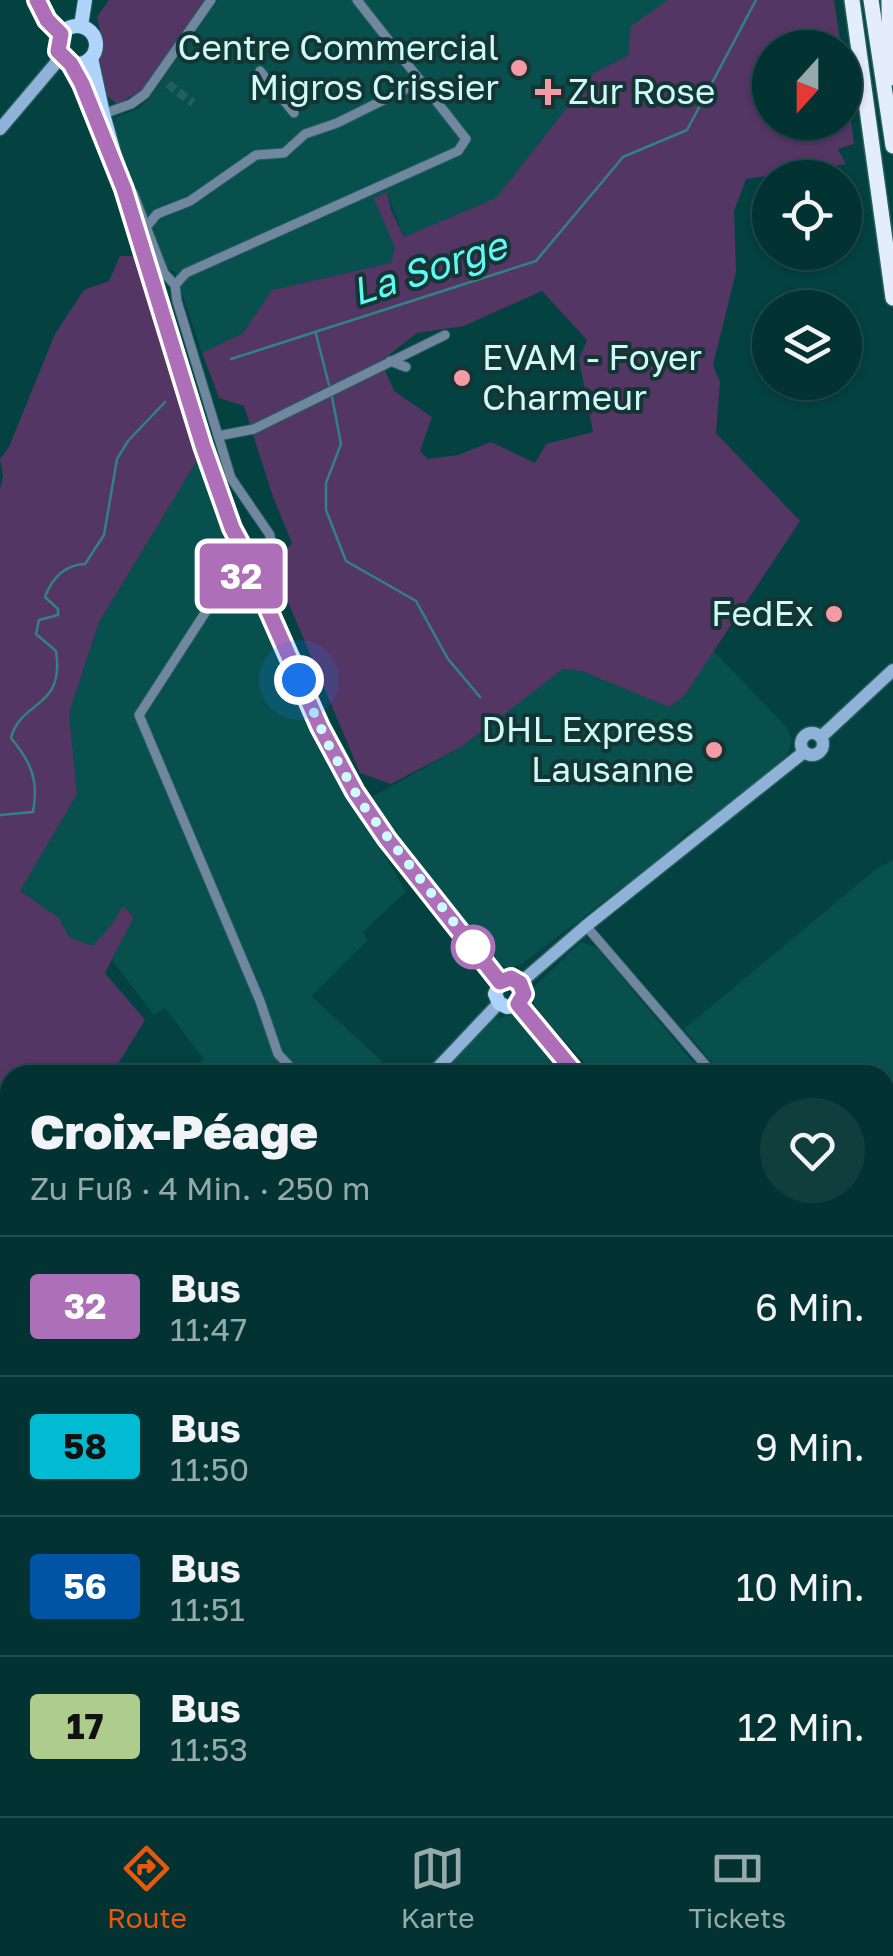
<!DOCTYPE html>
<html lang="de">
<head>
<meta charset="utf-8">
<style>
  body { margin:0; font-family:"Golos Text",sans-serif; background:#103e3d; color:#f1f3f6; height:100vh; display:flex; flex-direction:column; font-size:38px; white-space:nowrap }
  * { box-sizing:border-box; margin:0 }
  p { font-size:32px; color:#96aaab }
  .icon { flex:none; width:55px; height:55px; fill:none; stroke:currentColor; stroke-width:2; stroke-linecap:round; stroke-linejoin:round }
  .map { position:relative; flex:1; overflow:hidden }
  .panel { position:absolute; left:0px; top:1065px; width:895px; height:752px; display:flex; flex-direction:column; background:#023231; border-radius:30px 30px 0 0; box-shadow:0 2px 8px #0004,0 0 0 2px #234d4d }
  .panel>* { flex:none }
  .badge { padding:0 20px; border-radius:8px; font-size:35px; line-height:65px }
  .needle { width:65px; rotate:201deg }
  .tools { position:absolute; left:752px; top:30px; display:grid; gap:20px }
  .tools a { display:grid; place-items:center; width:110px; height:110px; border-radius:50%; background:#023231; box-shadow:0 2px 8px #0004,0 0 0 2px #234d4d; font-size:50px }
  .you { position:absolute; width:50px; height:50px; margin:-25px; border:8px solid #fff; border-radius:50%; background:#1a73e8; box-shadow:0 0 0 15px #1a73e833 }
  .map>.badge { position:absolute; translate:-50% -50%; box-shadow:0 0 0 5px #fff }
  .round { display:grid; place-items:center; flex:none; width:105px; height:105px; border-radius:52px; background:#103e3d }
  .headline { display:flex; align-items:center; justify-content:space-between; height:170px; padding:0 30px }
  h1 { font-size:48px; font-weight:800; line-height:75px }
  ul { padding:0; list-style:none }
  li { display:flex; align-items:center; gap:30px; height:140px; padding:0 30px; border-top:2px solid #234d4d }
  li div { flex:1 }
  li b { display:block; font-size:38px }
  li em { font-style:normal }
  li .badge { min-width:110px; font-weight:700; text-align:center }
  .tabs { display:flex; justify-content:space-around; align-items:center; height:140px; border-top:2px solid #234d4d; background:#023231; font-size:28px; color:#96aaab }
  .tabs a { display:grid; justify-items:center; gap:5px }
  .tabs .active { color:#ea580c }
  .map>svg:first-child { display:block }
  .built { fill:#08504e }
  .green { fill:#543665; fill-rule:evenodd }
  .lines { fill:none; stroke-linecap:round; stroke-linejoin:round }
  .stream { stroke:#308381; stroke-width:2.5 }
  .minor-tunnel { stroke:#215e5d; stroke-width:9; stroke-dasharray:9 4.5; stroke-linecap:butt }
  .minor-casing { stroke:#23605e; stroke-width:11 }
  .secondary-casing { stroke:#23605e; stroke-width:15 }
  .primary-casing { stroke:#23605e; stroke-width:16 }
  .motorway-casing { stroke:#23605e; stroke-width:18 }
  .minor { stroke:#71869f; stroke-width:9 }
  .secondary { stroke:#90b2d9; stroke-width:12 }
  .primary { stroke:#b0d3fb; stroke-width:14 }
  .motorway { stroke:#e4eefa; stroke-width:15 }
  .line-casing { stroke:#fff; stroke-width:22 }
  .line { stroke:#ac6fb8; stroke-width:15 }
  .walk { stroke:#ccfbf9; stroke-width:10; stroke-dasharray:0 18 }
  .poi-dot { fill:#f49aa4; stroke:#143534; stroke-width:4 }
  .stop-dot { fill:#fff; stroke:#ac6fb8; stroke-width:5 }
  .labels { text-anchor:middle; stroke-width:8; stroke-linejoin:round; paint-order:stroke }
  .poi-label { font-size:35px; fill:#ccfbf9; stroke:#143534; text-anchor:end }
  .water-label { font-size:38px; font-style:italic; fill:#5ef9f5; stroke:#143534 }
</style>
</head>
<body>
<div class="map">
<svg width="893" height="1816" viewBox="0 0 893 1816">
  <rect width="100%" height="100%" fill="#034241"/>
  <g class="built">
    <polygon points="218,0 668,0 632,26 628,56 594,73 496,198 404,237 387,193 375,198 395,248 392,263 272,290 243,333 202,353 175,272 165,267 129,188 113,127 116,117 139,108 149,99"/>
    <polygon points="198,459 214,511 231,551 223,572 230,587 246,588 252,593 317,741 406,892 363,932 368,940 311,996 397,1075 182,1075 204,1059 165,1008 154,1015 112,960 134,916 123,906 110,927 92,946 69,937 59,918 20,891 77,794 69,713 99,622"/>
    <polygon points="712,649 786,727 792,740 785,761 706,824 688,831 666,854 522,964 508,968 496,963 411,860 367,800 461,747 562,669 582,671 669,707 684,696"/>
    <polygon points="893,860 893,1138 885,1152 885,1075 722,1075 684,1029 875,870"/>
    <polygon points="581,942 596,947 704,1075 596,1075 549,1024 534,1004 534,987"/>
    <polygon points="512,1015 523,1020 566,1075 442,1075 492,1020"/>
  </g>
  <g class="green">
    <polygon points="109,0 207,0 143,90 117,104 105,94 99,62 104,46 97,17"/>
    <path d="M 668,0 L 834,0 L 841,47 L 770,48 L 770,122 L 845,122 L 845,75 L 854,144 L 838,149 L 846,164 L 746,179 L 734,211 L 736,272 L 713,365 L 720,382 L 716,433 L 800,521 L 684,696 L 669,707 L 582,671 L 563,669 L 461,747 L 391,784 L 360,773 L 273,566 L 292,543 L 273,497 L 244,406 L 219,398 L 202,353 L 243,333 L 272,290 L 391,263 L 395,248 L 374,198 L 387,192 L 391,210 L 404,237 L 496,198 L 594,73 L 628,56 L 631,26 ZM 542,291 L 587,340 L 579,359 L 593,432 L 546,444 L 535,463 L 491,442 L 458,455 L 428,459 L 420,451 L 432,417 L 394,391 L 381,361 L 417,333 L 464,326 Z"/>
    <polygon points="120,256 135,256 198,459 99,622 69,713 77,794 20,891 59,918 69,937 92,946 110,927 123,906 134,917 105,973 145,1020 111,1075 10,1075 10,1422 0,1419 0,490 3,476 0,459 9,447 55,334 84,290 109,281"/>
    <polygon points="893,1226 893,1341 885,1340 885,1235"/>
    <polygon points="885,1357 893,1360 893,1473 885,1468"/>
  </g>
  <g class="lines">
    <g class="stream">
      <polyline points="316,334 330,389"/>
      <polyline points="231,359 536,261 623,157 687,130 756,0"/>
      <polyline points="332,397 341,444 326,483 326,510 346,561 416,601 448,659 480,697"/>
      <path d="M 0,815 L 33,812 C 39,780 31,762 11,738 C 21,699 65,710 56,651 L 36,634 L 39,620 L 58,615 L 58,609 L 45,597 C 52,578 64,565 85,564 L 104,535 L 117,459 L 128,441 L 165,402"/>
    </g>
    <polyline class="minor-tunnel" points="168,84 193,103"/>
    <defs>
      <g id="minor">
        <polyline points="37,0 47,21 61,34"/>
        <polyline points="260,71 294,113"/>
        <polyline points="103,114 131,104 145,94 211,0"/>
        <polyline points="133,193 164,273 175,285"/>
        <polyline points="147,226 157,214 190,201 256,155 284,153 305,134 337,123 422,81"/>
        <polyline points="390,361 406,367"/>
        <polyline points="218,436 254,429 445,335"/>
        <polyline points="261,558 271,547 270,535 231,478 177,301 175,285 186,273 458,151 466,139 357,0"/>
        <polyline points="239,573 223,585 139,715 260,1001 278,1054 298,1075"/>
        <polyline points="586,926 714,1075"/>
        <polyline points="0,1802 9,1816"/>
        <polyline points="82,1808 88,1816"/>
        <polyline points="655,1816 657,1808"/>
      </g>
      <g id="secondary">
        <polyline points="0,129 61,57"/>
        <circle cx="812" cy="744" r="11"/>
        <polyline points="821,737 893,670"/>
        <polyline points="520,983 586,926 804,752"/>
        <polyline points="431,1075 499,1003"/>
        <polyline points="0,1713 10,1704"/>
      </g>
      <g id="primary">
        <circle cx="77" cy="45" r="19"/>
        <polyline points="81,26 85,0"/>
        <polyline points="91,58 103,114 149,277 228,519 245,554"/>
        <polyline points="71,64 98,123"/>
        <circle cx="251" cy="567" r="14"/>
        <path d="M 255,580 C 286,651 314,727 356,794 C 397,861 453,919 501,981"/>
        <polyline points="501,981 495,994 499,1003 507,1007 519,1005"/>
        <polyline points="501,981 511,978 520,983 524,994 519,1005"/>
        <polyline points="519,1005 577,1075"/>
        <polyline points="885,1591 889,1656 885,1705"/>
        <polyline points="847,1816 851,1808"/>
        <polyline points="859,1816 863,1808"/>
      </g>
      <g id="motorway">
        <polyline points="852,0 893,298"/>
        <polyline points="871,0 893,146"/>
        <polyline points="889,0 890,78"/>
        <polyline points="885,1208 893,1197"/>
        <polyline points="0,1303 10,1307"/>
        <polyline points="0,1322 10,1326"/>
        <polyline points="885,1349 893,1352"/>
        <polyline points="885,1492 893,1510"/>
        <polyline points="885,1776 893,1771"/>
        <polyline points="711,1808 766,1811 798,1808"/>
      </g>
    </defs>
    <use href="#minor" class="minor-casing"/>
    <use href="#secondary" class="secondary-casing"/>
    <use href="#primary" class="primary-casing"/>
    <use href="#motorway" class="motorway-casing"/>
    <use href="#minor" class="minor"/>
    <use href="#secondary" class="secondary"/>
    <use href="#primary" class="primary"/>
    <use href="#motorway" class="motorway"/>
  </g>
  <g class="lines">
    <defs>
      <polyline id="line" points="37,0 47,20 61,34 58,51 71,64 82,84 124,189 203,446 232,528 246,554 239,560 238,573 244,578 255,580 320,727 355,792 387,839 500,982 511,978 520,983 524,994 518,1004 577,1075"/>
    </defs>
    <use href="#line" class="line-casing"/>
    <use href="#line" class="line"/>
    <polyline class="walk" points="299,680 330,748 362,804 473,947"/>
  </g>
  <g class="poi-dot">
    <circle cx="519" cy="68" r="10"/>
    <path d="M543 77h10v10h10v10h-10v10h-10v-10h-10v-10h10z"/>
    <circle cx="462" cy="378" r="10"/>
    <circle cx="834" cy="614" r="10"/>
    <circle cx="714" cy="750" r="10"/>
  </g>
  <circle class="stop-dot" cx="473" cy="947" r="20"/>
  <g class="labels">
    <g class="poi-label">
      <text x="499" y="60">Centre Commercial<tspan x="499" dy="40">Migros Crissier</tspan></text>
      <text x="568" y="104" text-anchor="start">Zur Rose</text>
      <text x="482" y="370" text-anchor="start">EVAM - Foyer<tspan x="482" dy="40">Charmeur</tspan></text>
      <text x="814" y="626">FedEx</text>
      <text x="694" y="742">DHL Express<tspan x="694" dy="40">Lausanne</tspan></text>
    </g>
    <g class="water-label">
      <text transform="translate(429 269) rotate(-18)" y="13">La Sorge</text>
    </g>
  </g>
</svg>
<div class="tools">
<a><svg class="needle" viewBox="-14 -14 28 28"><path d="M0-13l5 13h-10z" fill="#e53935"/><path d="M0 13l5-13h-10z" fill="#96aaab"/></svg></a>
<a><svg class="icon" aria-label="locate" viewBox="0 0 24 24"><circle cx="12" cy="12" r="6"/><path d="M12 2v4M12 18v4M2 12h4M18 12h4"/></svg></a>
<a><svg class="icon" aria-label="layers" viewBox="0 0 24 24"><path d="M12 4l9 5-9 5-9-5zM3 14l9 5 9-5"/></svg></a>
</div>
<div class="you" style="left:299px;top:680px"></div>
<b class="badge" style="left:241px;top:576px;background:#ac6fb8;color:#fff">32</b>
<section class="panel">
<div class="headline"><div><h1>Croix-Péage</h1><p>Zu Fuß · 4 Min. · 250 m</p></div><a class="round"><svg class="icon" aria-label="heart" viewBox="0 0 24 24"><path d="M12 20l-8-8c-3-5 5-10 8-4 3-6 11-1 8 4z"/></svg></a></div>
<ul>
<li><span class="badge" style="background:#ac6fb8;color:#fff">32</span><div><b>Bus</b><p>11:47</p></div><em>6 Min.</em></li>
<li><span class="badge" style="background:#00bbd1;color:#111">58</span><div><b>Bus</b><p>11:50</p></div><em>9 Min.</em></li>
<li><span class="badge" style="background:#0054a6;color:#fff">56</span><div><b>Bus</b><p>11:51</p></div><em>10 Min.</em></li>
<li><span class="badge" style="background:#aecc8b;color:#111">17</span><div><b>Bus</b><p>11:53</p></div><em>12 Min.</em></li>
</ul>
</section>
</div>
<nav class="tabs">
<a class="active"><svg class="icon" aria-label="directions" viewBox="0 0 24 24"><path d="M12 3l9 9-9 9-9-9zM9 14v-3h6M13 9l2 2-2 2"/></svg>Route</a>
<a><svg class="icon" aria-label="map" viewBox="0 0 24 24"><path d="M3 6l6-2 6 2 6-2v14l-6 2-6-2-6 2zM9 4v14M15 6v14"/></svg>Karte</a>
<a><svg class="icon" aria-label="tickets" viewBox="0 0 24 24"><path d="M3 7h18v10H3zM15 7v10"/></svg>Tickets</a>
</nav>
</body>
</html>
